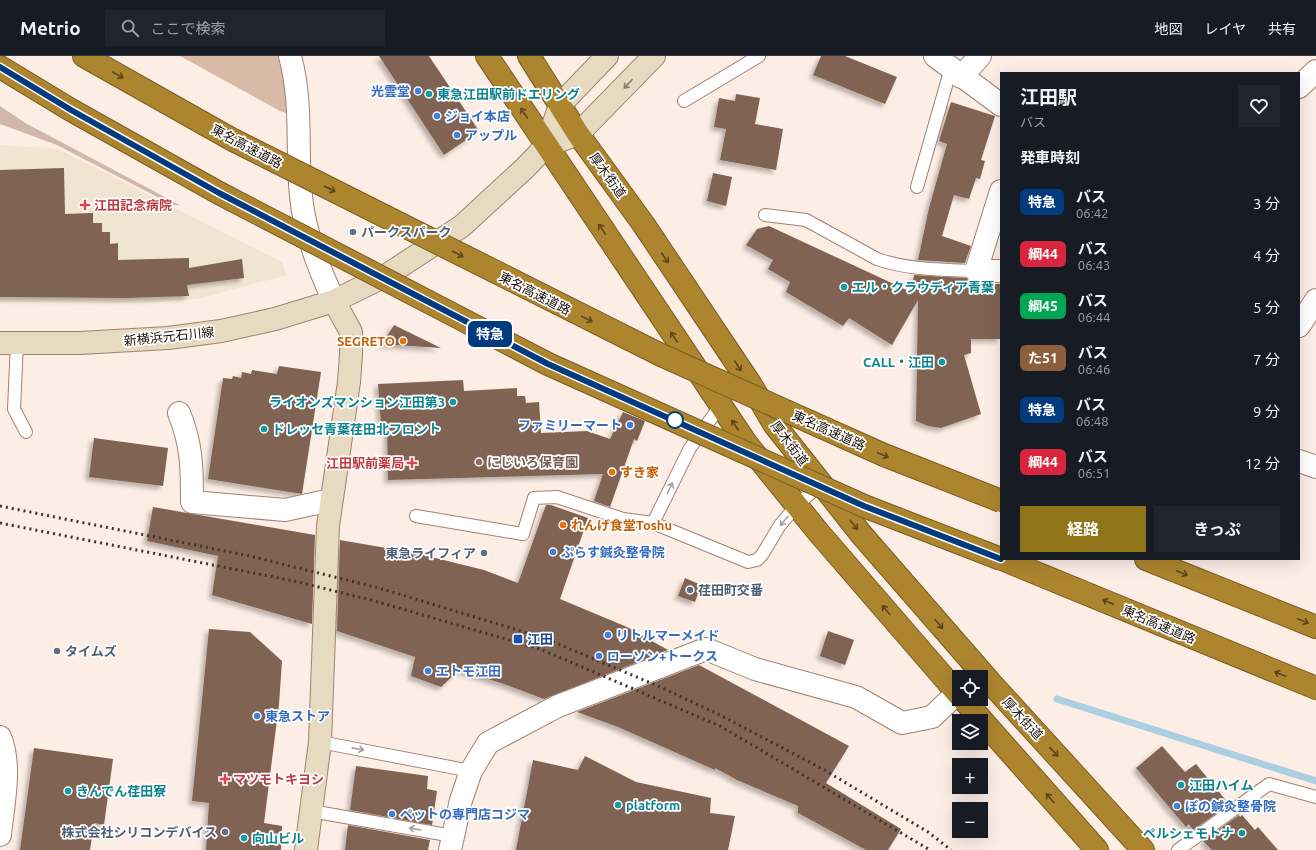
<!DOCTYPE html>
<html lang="ja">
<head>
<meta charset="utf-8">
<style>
  body { margin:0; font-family:Ubuntu,"Noto Sans JP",sans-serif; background:#20242c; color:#f1f3f6; height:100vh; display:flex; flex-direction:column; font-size:15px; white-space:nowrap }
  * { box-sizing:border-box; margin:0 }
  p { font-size:13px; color:#9ea1a6 }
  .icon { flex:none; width:22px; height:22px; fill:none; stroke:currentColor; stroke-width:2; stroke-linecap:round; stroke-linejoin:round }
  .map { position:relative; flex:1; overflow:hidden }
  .panel { position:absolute; left:1000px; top:16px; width:300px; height:488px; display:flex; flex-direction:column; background:#171b24; border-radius:0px; box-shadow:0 4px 16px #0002 }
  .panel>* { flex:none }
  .badge { padding:0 8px; border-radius:6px; font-size:14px; line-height:26px }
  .buttons { position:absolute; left:952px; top:614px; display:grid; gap:8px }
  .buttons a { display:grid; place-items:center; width:36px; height:36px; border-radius:0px; background:#171b24; box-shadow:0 4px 16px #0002; font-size:20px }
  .map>.badge { position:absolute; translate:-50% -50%; box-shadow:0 0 0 2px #fff }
  h2 { padding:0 20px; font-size:15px; line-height:36px }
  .round { display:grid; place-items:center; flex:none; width:42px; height:42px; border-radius:0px; background:#20242c }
  .summary { display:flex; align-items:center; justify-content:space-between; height:68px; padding:0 20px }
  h1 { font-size:19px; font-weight:700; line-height:30px }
  .cta { display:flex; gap:8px; margin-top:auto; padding:8px 20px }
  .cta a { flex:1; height:46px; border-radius:0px; background:#8f7419; color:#fff; font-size:16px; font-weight:700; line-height:46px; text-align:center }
  .cta a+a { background:#20242c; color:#f1f3f6 }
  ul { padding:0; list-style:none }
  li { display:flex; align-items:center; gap:12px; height:52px; padding:0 20px }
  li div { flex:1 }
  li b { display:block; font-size:15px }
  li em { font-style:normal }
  li .badge { min-width:44px; font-weight:700; text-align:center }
  header { display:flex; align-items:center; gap:24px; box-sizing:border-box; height:56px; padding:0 20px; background:#171b24; border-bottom:1px solid #363941 }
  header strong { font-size:19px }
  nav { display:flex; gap:22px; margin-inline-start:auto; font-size:14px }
  .search { width:280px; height:36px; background:#20242c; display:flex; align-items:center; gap:10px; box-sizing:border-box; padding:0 14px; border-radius:0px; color:#9ea1a6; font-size:15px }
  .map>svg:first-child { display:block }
  .medical { fill:#f0e5d1 }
  .green { fill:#cfb8aa }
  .forest { fill:#d9baa7 }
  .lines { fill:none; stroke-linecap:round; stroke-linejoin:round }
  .stream { stroke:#abcfe0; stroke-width:7 }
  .building { fill:#806453; filter:url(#shadow) }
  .lane-casing { stroke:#a1826f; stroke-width:14 }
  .street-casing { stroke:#a1826f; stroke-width:24 }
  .secondary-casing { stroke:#a1826f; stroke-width:24 }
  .highway-casing { stroke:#7a5c22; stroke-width:24 }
  .lane { stroke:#fff; stroke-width:12 }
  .street { stroke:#fff; stroke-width:22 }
  .secondary { stroke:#e6dac1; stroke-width:22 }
  .highway { stroke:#ad852f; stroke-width:22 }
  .rail { stroke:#3f332c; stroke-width:3; stroke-dasharray:2 4; stroke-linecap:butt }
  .highway-bridge-casing { stroke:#7a5c22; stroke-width:24; stroke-linecap:butt }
  .highway-bridge { stroke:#ad852f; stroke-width:22 }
  .oneway { stroke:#5d451a }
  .oneway2 { stroke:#8b7f6e }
  .oneway3 { stroke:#a49f9d }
  .line-casing { stroke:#fff; stroke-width:9 }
  .line { stroke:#003b80; stroke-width:6 }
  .shop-dot { fill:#3f7fe0; stroke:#fefefe; stroke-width:1.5 }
  .culture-dot { fill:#0f9aa8; stroke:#fefefe; stroke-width:1.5 }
  .health-dot { fill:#e0444e; stroke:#fefefe; stroke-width:1.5 }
  .service-dot { fill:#5c6f8a; stroke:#fefefe; stroke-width:1.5 }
  .food-dot { fill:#e8710a; stroke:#fefefe; stroke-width:1.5 }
  .stop-dot { fill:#fff; stroke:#003b80; stroke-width:2 }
  .education-dot { fill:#8d6e63; stroke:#fefefe; stroke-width:1.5 }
  .transit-dot { fill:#1a4fb4; stroke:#fefefe; stroke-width:1.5 }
  .labels { text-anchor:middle; stroke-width:3.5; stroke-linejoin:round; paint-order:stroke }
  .shop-label { font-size:13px; font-weight:bold; fill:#366cbe; stroke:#fefefe; text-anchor:start }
  .culture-label { font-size:13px; font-weight:bold; fill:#0d838f; stroke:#fefefe; text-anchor:start }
  .street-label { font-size:13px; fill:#1b1009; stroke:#fefefe }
  .health-label { font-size:13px; font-weight:bold; fill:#be3a42; stroke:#fefefe; text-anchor:start }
  .service-label { font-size:13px; font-weight:bold; fill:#4e5e75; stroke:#fefefe; text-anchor:start }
  .food-label { font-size:13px; font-weight:bold; fill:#c56008; stroke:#fefefe; text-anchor:start }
  .education-label { font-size:13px; font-weight:bold; fill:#785e54; stroke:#fefefe; text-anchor:start }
  .transit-label { font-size:13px; font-weight:bold; fill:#164399; stroke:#fefefe; text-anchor:start }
</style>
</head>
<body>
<header>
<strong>Metrio</strong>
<div class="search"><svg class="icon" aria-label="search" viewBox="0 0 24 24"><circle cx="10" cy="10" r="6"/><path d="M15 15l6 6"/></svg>ここで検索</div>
<nav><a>地図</a><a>レイヤ</a><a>共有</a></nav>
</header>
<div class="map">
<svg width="1316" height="794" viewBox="0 0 1316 794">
  <defs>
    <filter id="shadow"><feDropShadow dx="-3.5" dy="3.5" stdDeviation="2" flood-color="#0004"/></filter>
  </defs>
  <rect width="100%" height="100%" fill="#fcede5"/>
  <polygon class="medical" points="0,89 58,93 282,206 287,219 197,243 144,247 0,246"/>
  <polygon class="green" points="0,50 27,68 180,149 173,149 57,89 0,68"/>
  <polygon class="forest" points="180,0 282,0 289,53 286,57 280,55"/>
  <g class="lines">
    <polyline class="stream" points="1057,643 1316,725"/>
  </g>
  <g class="building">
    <polygon points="379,0 429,0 479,75 444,99"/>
    <polygon points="821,0 845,0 897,21 885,48 813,19"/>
    <polygon points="736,38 760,42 755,68 783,73 776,114 720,104 726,73 714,71 719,42 735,45"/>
    <polygon points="951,46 995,60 981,104 985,105 980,123 976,122 969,143 954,139 942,180 971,190 965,207 918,204 929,152 947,88 939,85"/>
    <polygon points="64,112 65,158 93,157 93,167 102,167 102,176 110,176 110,188 118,187 118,204 189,202 189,212 242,203 244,222 187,229 189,240 126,242 0,241 0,114"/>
    <polygon points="713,117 732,121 726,150 707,145"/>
    <polygon points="769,170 911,236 914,219 966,222 976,228 1001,228 1001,283 971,283 971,297 964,299 981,358 941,372 928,370 916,365 918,244 892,289 849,262 843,270 786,236 790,226 768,213 773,204 746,189 757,173"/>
    <polygon points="394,269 441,292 382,288"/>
    <polygon points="279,310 321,316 302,438 208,423 223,322 232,323 233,320 241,322 242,316 251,318 252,314 277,318"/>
    <polygon points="463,324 464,335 517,332 517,340 525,340 526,347 539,346 541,377 587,375 610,383 623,356 645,365 637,385 634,383 610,451 594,445 603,418 388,424 387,368 381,368 378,328"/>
    <polygon points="94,382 168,392 163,430 89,421"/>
    <polygon points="546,449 551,449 588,462 560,543 627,571 668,594 544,643 504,628 459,614 441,631 411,620 415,601 337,575 340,484 415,497 484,514 518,527"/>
    <polygon points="153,451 315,479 312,568 212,539 218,500 147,485"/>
    <polygon points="685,522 701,529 695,546 678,540"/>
    <polygon points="209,573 250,576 282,605 279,648 264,767 282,770 281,794 206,794 209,747 192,745"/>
    <polygon points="828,575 854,584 845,609 820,600"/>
    <polygon points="699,609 849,690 826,727 901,773 888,794 866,794 798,757 798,750 737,724 715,712 715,714 618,671 577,656"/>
    <polygon points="1162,690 1185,716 1196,708 1229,748 1193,774 1189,768 1186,771 1136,712"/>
    <polygon points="34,692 113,703 104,769 94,767 90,794 20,794"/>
    <polygon points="585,700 636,726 711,742 710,757 735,760 728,794 516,794 533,704 578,714"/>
    <polygon points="356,710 428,720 427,733 437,735 432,769 350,754"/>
    <polygon points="1239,759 1240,761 1242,759 1255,774 1258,771 1278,794 1212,794 1203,785"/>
    <polygon points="348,769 430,784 428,794 345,794"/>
  </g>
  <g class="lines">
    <defs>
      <g id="lane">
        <polyline points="684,45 759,0"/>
        <polyline points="917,131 951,12"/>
        <path d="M 765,159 L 806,164 L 877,203 C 909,214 943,214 976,215"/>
        <polyline points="17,287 14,353 26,376"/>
        <polyline points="416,460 523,478 534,442 557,441 623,463 653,467 748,506 757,504 762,499 780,469 797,449 821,428"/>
        <polyline points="653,467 690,392 723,346"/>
        <polyline points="320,686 471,715"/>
        <polyline points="311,755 453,780"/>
        <polyline points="1178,794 1269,728 1316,741"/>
      </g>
      <g id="street">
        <path d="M 290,0 C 303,49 296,91 301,140 C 304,176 319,213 334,245"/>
        <polyline points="935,0 1001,49"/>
        <polyline points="961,21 980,0"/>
        <polyline points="1299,31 1316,15"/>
        <polyline points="1001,135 976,215 1001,215"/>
        <polyline points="1299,270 1316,244"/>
        <path d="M 179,357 C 192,389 192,412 192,446 L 285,454 L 331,444"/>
        <polyline points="1299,405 1316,411"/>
        <path d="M 0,681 C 12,710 3,748 0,779"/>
        <polyline points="450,794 461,744 471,715 488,687 558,650 706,593 755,613 856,641 902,667 932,661 957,637"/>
      </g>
      <g id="secondary">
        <polyline points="546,90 578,78 654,0"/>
        <polyline points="0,287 80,287 168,282 221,275 275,263 334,245 387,219 462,170 525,112 546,90 560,49 607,0"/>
        <polyline points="306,794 320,686 328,470 349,326 351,299 351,276 334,245"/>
      </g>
      <g id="highway">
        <polyline points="84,0 233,84"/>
        <polyline points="487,0 746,387 819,477 959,639"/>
        <polyline points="529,0 578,78 644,169 751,329 774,368 861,478 989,625 1143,794"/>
        <polyline points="0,11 71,54 219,137"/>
        <polyline points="1002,503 1316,632"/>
        <polyline points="1146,503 1316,571"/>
        <polyline points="963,643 1097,794"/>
      </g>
    </defs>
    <use href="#lane" class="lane-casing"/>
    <use href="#street" class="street-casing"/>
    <use href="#secondary" class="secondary-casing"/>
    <use href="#highway" class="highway-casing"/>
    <use href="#lane" class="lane"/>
    <use href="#street" class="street"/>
    <use href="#secondary" class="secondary"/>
    <use href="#highway" class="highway"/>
    <g class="rail">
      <polyline points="0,450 250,500 379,532 544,582 658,630 716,657 821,712 928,776 951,794"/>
      <polyline points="0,467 294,525 371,544 540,593 720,670 930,794"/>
    </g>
    <defs>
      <g id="highway-bridge">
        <polyline points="233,84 661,299 884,399 1001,445"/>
        <polyline points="219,137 548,308 864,450 1001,503"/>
      </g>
    </defs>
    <use href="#highway-bridge" class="highway-bridge-casing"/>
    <use href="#highway-bridge" class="highway-bridge"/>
  </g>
  <defs><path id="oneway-shaft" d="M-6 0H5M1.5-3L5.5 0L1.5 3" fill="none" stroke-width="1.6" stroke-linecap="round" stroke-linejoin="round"/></defs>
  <g class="oneway">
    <use href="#oneway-shaft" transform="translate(118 19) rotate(29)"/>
    <use href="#oneway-shaft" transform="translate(524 57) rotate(-124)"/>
    <use href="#oneway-shaft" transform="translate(330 133) rotate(27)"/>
    <use href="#oneway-shaft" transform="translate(602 173) rotate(-124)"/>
    <use href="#oneway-shaft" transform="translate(458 198) rotate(27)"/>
    <use href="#oneway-shaft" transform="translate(665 202) rotate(56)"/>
    <use href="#oneway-shaft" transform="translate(587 263) rotate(26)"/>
    <use href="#oneway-shaft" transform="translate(674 281) rotate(-124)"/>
    <use href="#oneway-shaft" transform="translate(738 310) rotate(57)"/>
    <use href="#oneway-shaft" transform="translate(735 369) rotate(-123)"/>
    <use href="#oneway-shaft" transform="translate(883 399) rotate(23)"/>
    <use href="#oneway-shaft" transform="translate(854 469) rotate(51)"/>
    <use href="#oneway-shaft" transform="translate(1182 517) rotate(22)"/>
    <use href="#oneway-shaft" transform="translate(1108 546) rotate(-157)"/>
    <use href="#oneway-shaft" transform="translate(886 554) rotate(-131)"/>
    <use href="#oneway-shaft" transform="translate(1303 565) rotate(22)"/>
    <use href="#oneway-shaft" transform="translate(939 568) rotate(49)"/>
    <use href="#oneway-shaft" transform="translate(1280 618) rotate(-157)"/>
    <use href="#oneway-shaft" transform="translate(1054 696) rotate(47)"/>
    <use href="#oneway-shaft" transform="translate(1050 742) rotate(-132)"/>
  </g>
  <use class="oneway2" href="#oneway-shaft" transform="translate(628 28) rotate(133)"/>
  <g class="oneway3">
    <use href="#oneway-shaft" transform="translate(670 432) rotate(-64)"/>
    <use href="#oneway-shaft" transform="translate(784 465) rotate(130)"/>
    <use href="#oneway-shaft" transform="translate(358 693) rotate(11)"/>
    <use href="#oneway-shaft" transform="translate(415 773) rotate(-170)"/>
  </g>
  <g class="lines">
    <defs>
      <polyline id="line" points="0,11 71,54 219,137 548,308 864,450 1001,503"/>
    </defs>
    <use href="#line" class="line-casing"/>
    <use href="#line" class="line"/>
  </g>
  <g class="shop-dot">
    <circle cx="418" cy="35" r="4"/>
    <circle cx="437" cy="60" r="4"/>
    <circle cx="457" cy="79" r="4"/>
    <circle cx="630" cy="369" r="4"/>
    <circle cx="553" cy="496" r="4"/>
    <circle cx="608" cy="579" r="4"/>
    <circle cx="599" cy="600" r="4"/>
    <circle cx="428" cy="615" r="4"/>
    <circle cx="257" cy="660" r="4"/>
    <circle cx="1177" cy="750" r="4"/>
    <circle cx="392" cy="758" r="4"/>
  </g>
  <g class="culture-dot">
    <circle cx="429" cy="38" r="4"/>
    <circle cx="844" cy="231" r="4"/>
    <circle cx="942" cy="306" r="4"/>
    <circle cx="453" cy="346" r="4"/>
    <circle cx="264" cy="373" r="4"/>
    <circle cx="1181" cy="729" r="4"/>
    <circle cx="68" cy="735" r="4"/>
    <circle cx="618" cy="749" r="4"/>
    <circle cx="1242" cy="777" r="4"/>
    <circle cx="244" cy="782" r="4"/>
  </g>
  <g class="health-dot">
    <path d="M83 143h4v4h4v4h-4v4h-4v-4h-4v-4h4z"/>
    <path d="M410 401h4v4h4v4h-4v4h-4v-4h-4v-4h4z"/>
    <path d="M223 717h4v4h4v4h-4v4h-4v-4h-4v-4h4z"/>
  </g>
  <g class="service-dot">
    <circle cx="353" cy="176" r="4"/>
    <circle cx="484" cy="497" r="4"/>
    <circle cx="690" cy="534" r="4"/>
    <circle cx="57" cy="595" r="4"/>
    <circle cx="225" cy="776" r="4"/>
  </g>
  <g class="food-dot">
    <circle cx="403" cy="285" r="4"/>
    <circle cx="612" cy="416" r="4"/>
    <circle cx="563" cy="469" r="4"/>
  </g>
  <circle class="stop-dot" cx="675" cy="364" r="8"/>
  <circle class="education-dot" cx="479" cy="406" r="4"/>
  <rect class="transit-dot" x="513" y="578" width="10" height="10" rx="2"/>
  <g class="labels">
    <g class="shop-label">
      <text x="410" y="40" text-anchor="end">光雲堂</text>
      <text x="445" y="65">ジョイ本店</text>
      <text x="465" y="84">アップル</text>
      <text x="622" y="374" text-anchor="end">ファミリーマート</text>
      <text x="561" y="501">ぷらす鍼灸整骨院</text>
      <text x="616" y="584">リトルマーメイド</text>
      <text x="607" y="605">ローソン+トークス</text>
      <text x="436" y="620">エトモ江田</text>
      <text x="265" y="665">東急ストア</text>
      <text x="1185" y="755">ぽの鍼灸整骨院</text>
      <text x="400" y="763">ペットの専門店コジマ</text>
    </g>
    <g class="culture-label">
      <text x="437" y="43">東急江田駅前ドエリング</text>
      <text x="852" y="236">エル・クラウディア青葉</text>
      <text x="934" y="311" text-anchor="end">CALL・江田</text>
      <text x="445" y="351" text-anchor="end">ライオンズマンション江田第3</text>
      <text x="272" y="378">ドレッセ青葉荏田北フロント</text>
      <text x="1189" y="734">江田ハイム</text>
      <text x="76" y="740">きんでん荏田寮</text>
      <text x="626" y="754">platform</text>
      <text x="1234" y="782" text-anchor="end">ペルシェモトナ</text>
      <text x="252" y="787">向山ビル</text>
    </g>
    <g class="street-label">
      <text transform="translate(247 90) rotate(28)" y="5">東名高速道路</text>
      <text transform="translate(608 119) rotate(54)" y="5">厚木街道</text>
      <text transform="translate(535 237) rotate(27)" y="5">東名高速道路</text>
      <text transform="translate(169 280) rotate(-6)" y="5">新横浜元石川線</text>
      <text transform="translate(829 374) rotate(24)" y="5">東名高速道路</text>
      <text transform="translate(790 387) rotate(53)" y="5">厚木街道</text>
      <text transform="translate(1159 568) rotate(23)" y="5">東名高速道路</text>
      <text transform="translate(1023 662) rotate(47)" y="5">厚木街道</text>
    </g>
    <g class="health-label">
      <text x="94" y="154">江田記念病院</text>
      <text x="404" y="412" text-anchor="end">江田駅前薬局</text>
      <text x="233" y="728">マツモトキヨシ</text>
    </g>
    <g class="service-label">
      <text x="361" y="181">パークスパーク</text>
      <text x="476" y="502" text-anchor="end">東急ライフィア</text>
      <text x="698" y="539">荏田町交番</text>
      <text x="65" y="600">タイムズ</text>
      <text x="217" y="781" text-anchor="end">株式会社シリコンデバイス</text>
    </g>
    <g class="food-label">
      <text x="395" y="290" text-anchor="end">SEGRETO</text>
      <text x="620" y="421">すき家</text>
      <text x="571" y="474">れんげ食堂Toshu</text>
    </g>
    <g class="education-label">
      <text x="487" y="411">にじいろ保育園</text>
    </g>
    <g class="transit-label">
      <text x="527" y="588">江田</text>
    </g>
  </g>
</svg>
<div class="buttons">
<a><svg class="icon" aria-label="locate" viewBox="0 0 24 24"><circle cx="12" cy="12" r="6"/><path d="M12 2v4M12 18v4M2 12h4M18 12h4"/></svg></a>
<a><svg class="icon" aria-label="layers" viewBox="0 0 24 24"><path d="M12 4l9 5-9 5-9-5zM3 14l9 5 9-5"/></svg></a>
<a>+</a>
<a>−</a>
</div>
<b class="badge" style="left:490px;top:278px;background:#003b80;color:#fff">特急</b>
<section class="panel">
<div class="summary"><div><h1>江田駅</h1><p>バス</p></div><a class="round"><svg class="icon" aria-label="heart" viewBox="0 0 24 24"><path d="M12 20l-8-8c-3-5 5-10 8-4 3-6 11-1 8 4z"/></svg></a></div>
<h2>発車時刻</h2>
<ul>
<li><span class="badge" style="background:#003b80;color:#fff">特急</span><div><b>バス</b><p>06:42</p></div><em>3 分</em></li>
<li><span class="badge" style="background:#d7263d;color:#fff">綱44</span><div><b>バス</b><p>06:43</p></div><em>4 分</em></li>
<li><span class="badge" style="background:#00a651;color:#fff">綱45</span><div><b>バス</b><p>06:44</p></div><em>5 分</em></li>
<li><span class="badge" style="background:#8b5e3c;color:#fff">た51</span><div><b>バス</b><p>06:46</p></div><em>7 分</em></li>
<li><span class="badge" style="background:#003b80;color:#fff">特急</span><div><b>バス</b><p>06:48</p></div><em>9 分</em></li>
<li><span class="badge" style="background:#d7263d;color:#fff">綱44</span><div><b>バス</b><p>06:51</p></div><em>12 分</em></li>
</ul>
<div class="cta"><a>経路</a><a>きっぷ</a></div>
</section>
</div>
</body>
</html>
